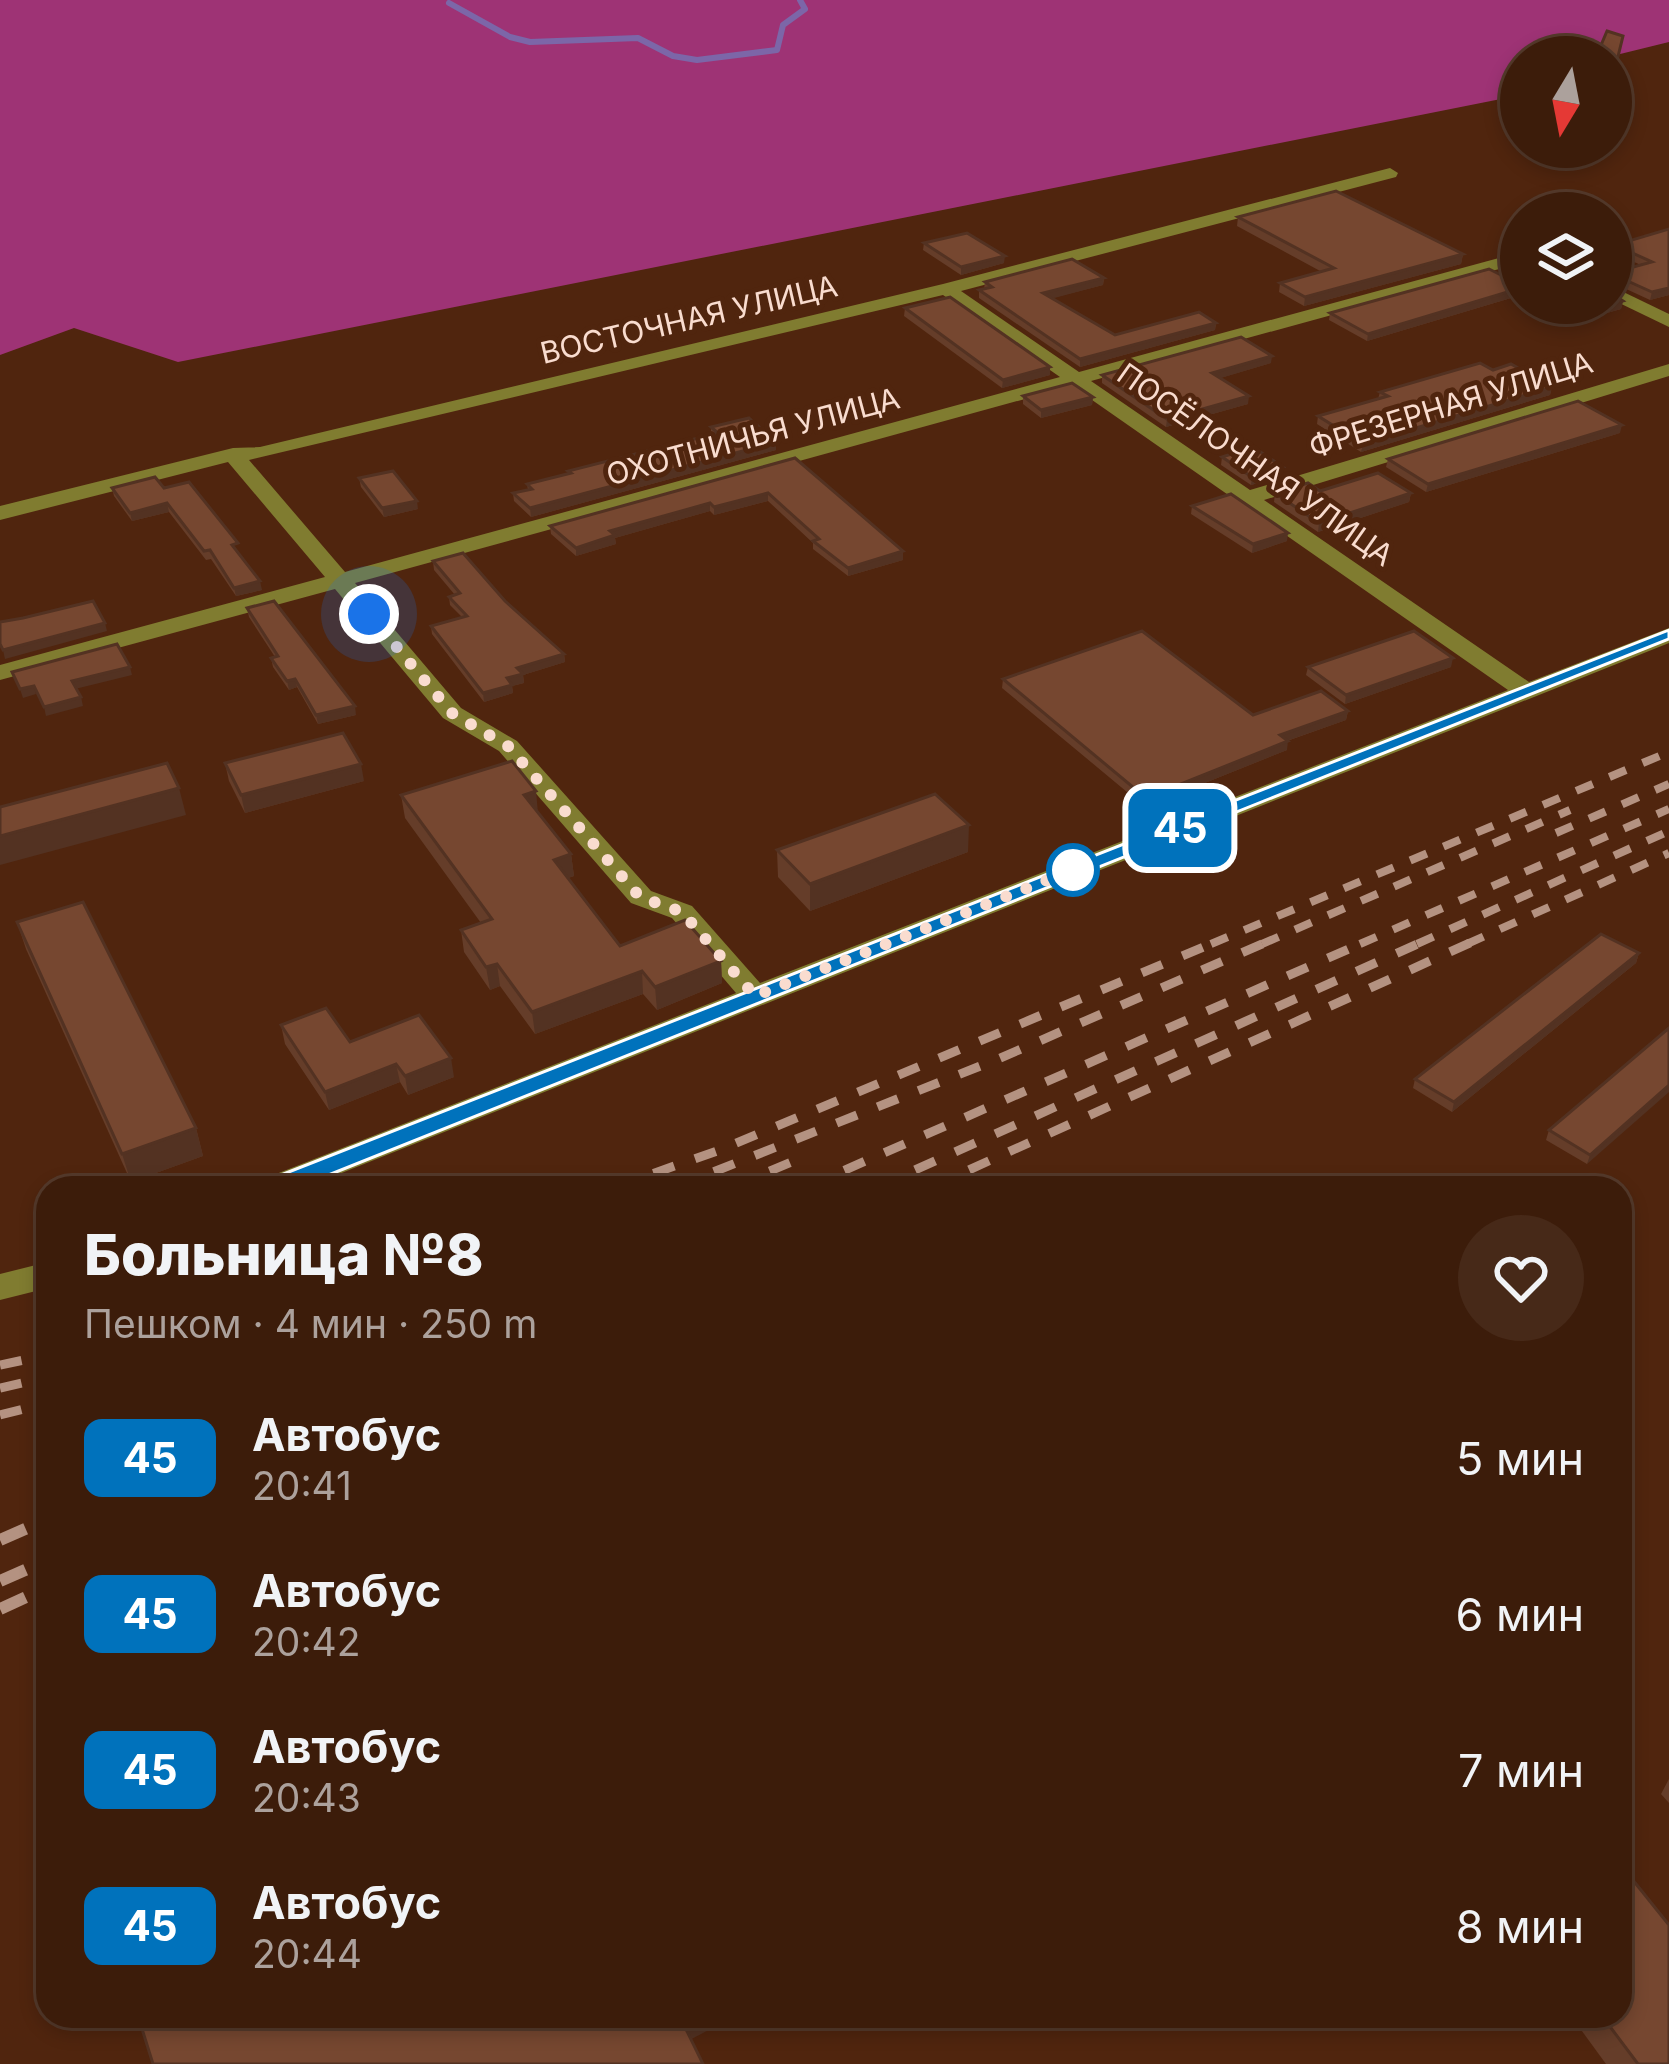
<!DOCTYPE html>
<html lang="ru">
<head>
<meta charset="utf-8">
<style>
  body { margin:0; font-family:Inter,sans-serif; background:#472918; color:#f1f3f6; height:100vh; display:flex; flex-direction:column; font-size:45px; white-space:nowrap }
  * { box-sizing:border-box; margin:0 }
  p { font-size:39px; color:#aca19c }
  .icon { flex:none; width:66px; height:66px; fill:none; stroke:currentColor; stroke-width:2; stroke-linecap:round; stroke-linejoin:round }
  .map { position:relative; flex:1; overflow:hidden }
  .side { position:absolute; left:36px; top:1176px; width:1596px; height:852px; display:flex; flex-direction:column; background:#3c1c0a; border-radius:36px; box-shadow:0 6px 18px #0003,0 0 0 3px #553a2b }
  .side>* { flex:none }
  .badge { padding:0 24px; border-radius:18px; font-size:42px; line-height:78px }
  .needle { width:78px; rotate:190deg }
  .tools { position:absolute; left:1500px; top:36px; display:grid; gap:24px }
  .tools a { display:grid; place-items:center; width:132px; height:132px; border-radius:50%; background:#3c1c0a; box-shadow:0 6px 18px #0003,0 0 0 3px #553a2b; font-size:60px }
  .you { position:absolute; width:60px; height:60px; margin:-30px; border:9px solid #fff; border-radius:50%; background:#1a73e8; box-shadow:0 0 0 18px #1a73e833 }
  .map>.badge { position:absolute; translate:-50% -50%; box-shadow:0 0 0 6px #fff }
  .round { display:grid; place-items:center; flex:none; width:126px; height:126px; border-radius:63px; background:#472918 }
  .head { display:flex; align-items:center; justify-content:space-between; height:204px; padding:0 48px }
  h1 { font-size:57px; font-weight:800; line-height:90px }
  ul { padding:0; list-style:none }
  li { display:flex; align-items:center; gap:36px; height:156px; padding:0 48px }
  li div { flex:1 }
  li b { display:block; font-size:45px }
  li em { font-style:normal }
  li .badge { min-width:132px; font-weight:700; text-align:center }
  .map>svg:first-child { display:block }
  .forest { fill:#9e3375 }
  .lines { fill:none; stroke-linecap:round; stroke-linejoin:round }
  .stream { stroke:#7c66a8; stroke-width:6 }
  .minor { fill:#807c30; fill-rule:evenodd }
  .rail-far2 { stroke:#b49281; stroke-width:8; stroke-dasharray:18 18; stroke-linecap:butt }
  .rail-far1 { stroke:#b49281; stroke-width:9; stroke-dasharray:22 22; stroke-linecap:butt }
  .rail { stroke:#b49281; stroke-width:12; stroke-dasharray:28 28; stroke-linecap:butt }
  .wall { fill:#653d29 }
  .shaded-wall { fill:#533222 }
  .building { fill:#764730; stroke:#533222; stroke-width:3 }
  .line { fill:#0072bc; stroke:#fff; stroke-width:3 }
  .walk { stroke:#f9dccf; stroke-width:12; stroke-dasharray:0 21.6 }
  .stop-dot { fill:#fff; stroke:#0072bc; stroke-width:6 }
  .labels { text-anchor:middle; stroke-width:10; stroke-linejoin:round; paint-order:stroke }
  .far-street-label { font-size:30px; fill:#f9dccf; stroke:#50250e }
</style>
</head>
<body>
<div class="map">
<svg width="1669" height="2064" viewBox="0 0 1669 2064">
  <rect width="100%" height="100%" fill="#50250e"/>
  <polygon class="forest" points="0,0 1669,0 1669,42 1608,57 1521,57 1521,95 178,362 74,328 0,355"/>
  <g class="lines">
    <polyline class="stream" points="449,3 510,37 530,42 638,38 673,56 697,60 777,50 783,25 805,9 800,0"/>
    <g class="minor">
      <path d="M 1390,168 L 1398,173 L 1396,177 L 961,291 L 1079,372 L 1521,252 L 1521,263 L 1091,381 L 1250,490 L 1669,364 L 1669,376 L 1264,500 L 1529,682 L 1669,628 L 1669,643 L 304,1188 L 256,1188 L 261,1180 L 736,993 L 672,918 L 631,903 L 499,751 L 443,718 L 335,589 L 0,680 L 0,665 L 325,577 L 228,462 L 0,520 L 0,506 L 233,448 L 260,447 L 943,284 ZM 943,295 L 1060,377 L 345,572 L 249,460 ZM 1072,386 L 1508,690 L 760,983 L 692,906 L 651,891 L 517,741 L 461,708 L 355,583 Z"/>
      <polygon points="1611,286 1669,314 1669,327 1611,299"/>
      <polygon points="48,1262 48,1288 0,1300 0,1274"/>
    </g>
    <g class="rail-far2">
      <polyline points="1556,833 1669,784"/>
      <polyline points="1211,944 1669,752"/>
      <polyline points="1262,944 1570,810"/>
      <polyline points="1360,944 1669,809"/>
      <polyline points="1417,944 1669,831"/>
      <polyline points="1467,944 1669,853"/>
    </g>
    <g class="rail-far1">
      <polyline points="612,1188 720,1150 1218,941"/>
      <polyline points="673,1188 998,1059 1269,941"/>
      <polyline points="729,1188 806,1156"/>
      <polyline points="804,1188 1367,941"/>
      <polyline points="875,1188 1424,941"/>
      <polyline points="929,1188 1474,941"/>
      <polyline points="0,1365 48,1355"/>
      <polyline points="0,1388 48,1377"/>
      <polyline points="0,1415 48,1403"/>
    </g>
    <g class="rail">
      <polyline points="0,1540 48,1519"/>
      <polyline points="0,1581 48,1560"/>
      <polyline points="0,1609 48,1587"/>
    </g>
  </g>
  <g class="wall">
    <polygon points="1238,217 1463,254 1461,264 1304,306 1279,292 1280,283 1322,272 1237,226"/>
    <polygon points="1669,229 1669,295 1650,300 1611,282 1611,273 1641,265 1613,253 1615,245"/>
    <polygon points="924,243 1004,263 961,275 923,250"/>
    <polygon points="1104,278 1103,285 1052,298 1115,335 1216,323 1215,330 1080,367 979,298 979,290 984,289 985,282"/>
    <polygon points="1521,285 1521,295 1367,341 1329,320 1330,313"/>
    <polygon points="1623,301 1621,309 1600,315 1577,303"/>
    <polygon points="905,308 1050,375 1002,388 904,316"/>
    <polygon points="1271,363 1220,378 1248,404 1166,427 1102,383 1102,375"/>
    <polygon points="1493,370 1552,387 1550,395 1361,452 1317,424 1318,416 1378,399 1380,392"/>
    <polygon points="1023,396 1093,397 1092,405 1041,418 1023,404"/>
    <polygon points="711,427 776,442 776,450 531,517 514,501 513,493 528,490 527,484 568,474 568,471 711,435"/>
    <polygon points="1620,433 1426,492 1386,467 1388,459"/>
    <polygon points="1222,457 1283,467 1282,476 1251,485 1221,465"/>
    <polygon points="795,458 903,560 848,576 813,549 813,543 768,501 714,515 710,511 615,538 616,544 576,556 551,534 550,526"/>
    <polygon points="359,478 418,509 384,517 361,487"/>
    <polygon points="112,488 164,488 239,552 238,552 262,590 236,596 211,559 206,560 169,512 132,521 114,496"/>
    <polygon points="1320,491 1411,493 1409,502 1318,532 1274,502 1275,493"/>
    <polygon points="1192,506 1287,541 1252,553 1191,514"/>
    <polygon points="433,561 505,601 564,654 565,662 523,675 524,683 512,686 513,693 484,702 432,634 431,626 462,617 450,605 449,597 455,595 434,570"/>
    <polygon points="247,608 356,715 318,724 297,687 289,690 273,667 271,658 275,657 249,617"/>
    <polygon points="1308,667 1451,667 1345,704 1306,675"/>
    <polygon points="1003,679 1253,715 1348,711 1346,720 1287,741 1287,750 1145,807 1002,688"/>
    <polygon points="225,763 364,781 245,813 229,781"/>
    <polygon points="401,795 538,813 571,854 574,876 568,878 620,946 721,961 722,983 657,1010 643,994 535,1034 500,986 490,990 464,952 461,930 481,923 405,818"/>
    <polygon points="777,850 968,852 810,911 778,877"/>
    <polygon points="17,922 196,1128 203,1156 131,1182 26,949"/>
    <polygon points="1639,953 1636,963 1452,1112 1413,1088 1415,1079"/>
    <polygon points="281,1025 350,1042 454,1077 408,1095 400,1082 329,1110 285,1044"/>
    <polygon points="1669,1028 1587,1164 1546,1140 1549,1130"/>
    <polygon points="1669,1779 1669,1803 1661,1794"/>
    <polygon points="1571,2016 1620,2016 1669,2064 1606,2064"/>
  </g>
  <g class="shaded-wall">
    <polygon points="1463,254 1461,264 1304,306 1305,297"/>
    <polygon points="1005,256 1004,263 961,275 961,267"/>
    <polygon points="1104,278 1103,285 1043,301 1043,293"/>
    <polygon points="1521,288 1521,295 1367,341 1368,334"/>
    <polygon points="1669,288 1669,295 1650,300 1652,292"/>
    <polygon points="1623,301 1621,309 1600,315 1602,307"/>
    <polygon points="1216,323 1215,330 1080,367 1080,359"/>
    <polygon points="1272,356 1271,363 1211,381 1212,373"/>
    <polygon points="1050,367 1050,375 1002,388 1003,380"/>
    <polygon points="1552,387 1550,395 1361,452 1363,444"/>
    <polygon points="1249,396 1248,404 1166,427 1167,419"/>
    <polygon points="1093,397 1092,405 1041,418 1041,410"/>
    <polygon points="1622,425 1620,433 1426,492 1428,484"/>
    <polygon points="776,442 776,450 531,517 530,508"/>
    <polygon points="1283,467 1282,476 1251,485 1252,477"/>
    <polygon points="768,493 768,501 714,515 714,507"/>
    <polygon points="1411,493 1409,502 1318,532 1319,523"/>
    <polygon points="417,501 418,509 384,517 382,508"/>
    <polygon points="167,503 169,512 132,521 130,513"/>
    <polygon points="710,503 710,511 615,538 616,544 576,556 576,548 610,531"/>
    <polygon points="1288,533 1287,541 1252,553 1253,544"/>
    <polygon points="903,551 903,560 848,576 848,568"/>
    <polygon points="260,581 262,590 236,596 234,588"/>
    <polygon points="105,623 107,631 5,659 3,650"/>
    <polygon points="564,654 565,662 523,675 524,683 512,686 513,693 484,702 483,693 507,678 517,668"/>
    <polygon points="1453,658 1451,667 1345,704 1346,695"/>
    <polygon points="130,667 132,675 75,689 72,681"/>
    <polygon points="295,679 297,687 289,690 287,681"/>
    <polygon points="34,686 36,694 23,698 20,689"/>
    <polygon points="81,697 83,706 46,716 44,707"/>
    <polygon points="355,706 356,715 318,724 316,715"/>
    <polygon points="1348,711 1346,720 1278,744 1280,735"/>
    <polygon points="1288,741 1287,750 1145,807 1146,798"/>
    <polygon points="361,764 364,781 245,813 241,795"/>
    <polygon points="179,788 186,815 0,865 0,836"/>
    <polygon points="536,791 538,813 524,795"/>
    <polygon points="969,825 968,852 810,911 810,884"/>
    <polygon points="571,854 574,876 556,882 554,860"/>
    <polygon points="1639,953 1636,963 1452,1112 1454,1102"/>
    <polygon points="721,961 722,983 657,1010 655,987"/>
    <polygon points="497,964 500,986 490,990 486,967"/>
    <polygon points="642,971 643,994 535,1034 532,1012"/>
    <polygon points="451,1058 454,1077 408,1095 405,1076"/>
    <polygon points="396,1064 400,1082 329,1110 325,1092"/>
    <polygon points="1669,1085 1669,1092 1587,1164 1590,1155"/>
    <polygon points="196,1128 203,1156 131,1182 122,1154"/>
    <polygon points="686,2016 735,2016 684,2043 681,2019"/>
  </g>
  <g class="building">
    <polygon points="1607,31 1623,36 1611,85 1611,57 1596,57"/>
    <polygon points="1336,191 1463,254 1305,297 1280,283 1334,268 1238,217"/>
    <polygon points="1669,229 1669,288 1652,292 1612,274 1611,278 1611,273 1652,262 1615,245"/>
    <polygon points="967,233 1005,256 961,267 924,243"/>
    <polygon points="1072,259 1104,278 1043,293 1115,335 1199,312 1216,323 1080,359 979,290 992,287 985,282"/>
    <polygon points="1489,269 1521,285 1521,288 1368,334 1330,313"/>
    <polygon points="1611,293 1623,301 1602,307 1593,303 1611,303"/>
    <polygon points="950,297 1050,367 1003,380 905,308"/>
    <polygon points="1241,337 1272,356 1212,373 1249,396 1167,419 1102,375"/>
    <polygon points="1480,363 1493,370 1511,364 1552,387 1363,444 1318,416 1388,396 1380,392"/>
    <polygon points="1072,383 1093,397 1041,410 1023,396"/>
    <polygon points="1578,401 1622,425 1428,484 1388,459"/>
    <polygon points="749,418 776,442 530,508 513,493 532,489 527,484 571,473 568,471 718,433 711,427"/>
    <polygon points="1253,447 1283,467 1252,477 1222,457"/>
    <polygon points="795,458 903,551 848,568 813,541 819,539 768,493 714,507 710,503 610,531 615,535 576,548 550,526"/>
    <polygon points="393,471 417,501 382,508 359,478"/>
    <polygon points="1378,473 1411,493 1319,523 1275,493 1308,483 1320,491"/>
    <polygon points="155,477 164,488 189,482 238,543 232,545 260,581 234,588 210,550 204,551 167,503 130,513 112,488"/>
    <polygon points="1231,494 1288,533 1253,544 1192,506"/>
    <polygon points="463,553 505,601 564,654 517,668 523,674 507,678 512,685 483,693 431,626 467,616 449,597 460,593 433,561"/>
    <polygon points="93,601 105,623 3,650 0,644 0,622 23,618"/>
    <polygon points="274,601 355,706 316,715 295,679 287,681 271,658 278,656 247,608"/>
    <polygon points="1142,631 1253,715 1321,691 1348,711 1280,735 1288,741 1146,798 1003,679"/>
    <polygon points="1414,631 1453,658 1346,695 1308,667"/>
    <polygon points="117,644 130,667 72,681 81,697 44,707 34,686 20,689 12,672"/>
    <polygon points="343,733 361,764 241,795 225,763"/>
    <polygon points="512,761 536,791 524,795 571,854 554,860 620,946 685,920 721,961 655,987 642,971 532,1012 497,964 486,967 461,930 492,919 401,795"/>
    <polygon points="167,763 179,788 0,836 0,807"/>
    <polygon points="935,794 969,825 810,884 777,850"/>
    <polygon points="83,902 196,1128 122,1154 17,922"/>
    <polygon points="1601,934 1639,953 1454,1102 1415,1079"/>
    <polygon points="326,1008 350,1042 419,1015 451,1058 405,1076 396,1064 325,1092 281,1025"/>
    <polygon points="1669,1028 1669,1085 1590,1155 1549,1130"/>
    <polygon points="1620,1864 1669,1925 1669,2064 1638,2064 1602,2016 1620,2016"/>
    <polygon points="138,2016 686,2016 681,2019 703,2064 153,2064"/>
  </g>
  <polygon class="line" points="1669,630 1669,639 281,1194 272,1197 259,1188 263,1182"/>
  <g class="lines">
    <polyline class="walk" points="369,614 452,713 508,746 640,897 682,912 755,996 1073,870"/>
  </g>
  <circle class="stop-dot" cx="1073" cy="870" r="24"/>
  <g class="labels">
    <g class="far-street-label">
      <text transform="translate(689 320) rotate(-13)" y="10">ВОСТОЧНАЯ УЛИЦА</text>
      <text transform="translate(1451 405) rotate(-17)" y="10">ФРЕЗЕРНАЯ УЛИЦА</text>
      <text transform="translate(753 437) rotate(-15)" y="10">ОХОТНИЧЬЯ УЛИЦА</text>
      <text transform="translate(1255 465) rotate(35)" y="10">ПОСЁЛОЧНАЯ УЛИЦА</text>
    </g>
  </g>
</svg>
<div class="tools">
<a><svg class="needle" viewBox="-14 -14 28 28"><path d="M0-13l5 13h-10z" fill="#e53935"/><path d="M0 13l5-13h-10z" fill="#aca19c"/></svg></a>
<a><svg class="icon" aria-label="layers" viewBox="0 0 24 24"><path d="M12 4l9 5-9 5-9-5zM3 14l9 5 9-5"/></svg></a>
</div>
<div class="you" style="left:369px;top:614px"></div>
<b class="badge" style="left:1180px;top:828px;background:#0072bc;color:#fff">45</b>
<section class="side">
<div class="head"><div><h1>Больница №8</h1><p>Пешком · 4 мин · 250 m</p></div><a class="round"><svg class="icon" aria-label="heart" viewBox="0 0 24 24"><path d="M12 20l-8-8c-3-5 5-10 8-4 3-6 11-1 8 4z"/></svg></a></div>
<ul>
<li><span class="badge" style="background:#0072bc;color:#fff">45</span><div><b>Автобус</b><p>20:41</p></div><em>5 мин</em></li>
<li><span class="badge" style="background:#0072bc;color:#fff">45</span><div><b>Автобус</b><p>20:42</p></div><em>6 мин</em></li>
<li><span class="badge" style="background:#0072bc;color:#fff">45</span><div><b>Автобус</b><p>20:43</p></div><em>7 мин</em></li>
<li><span class="badge" style="background:#0072bc;color:#fff">45</span><div><b>Автобус</b><p>20:44</p></div><em>8 мин</em></li>
</ul>
</section>
</div>
</body>
</html>
